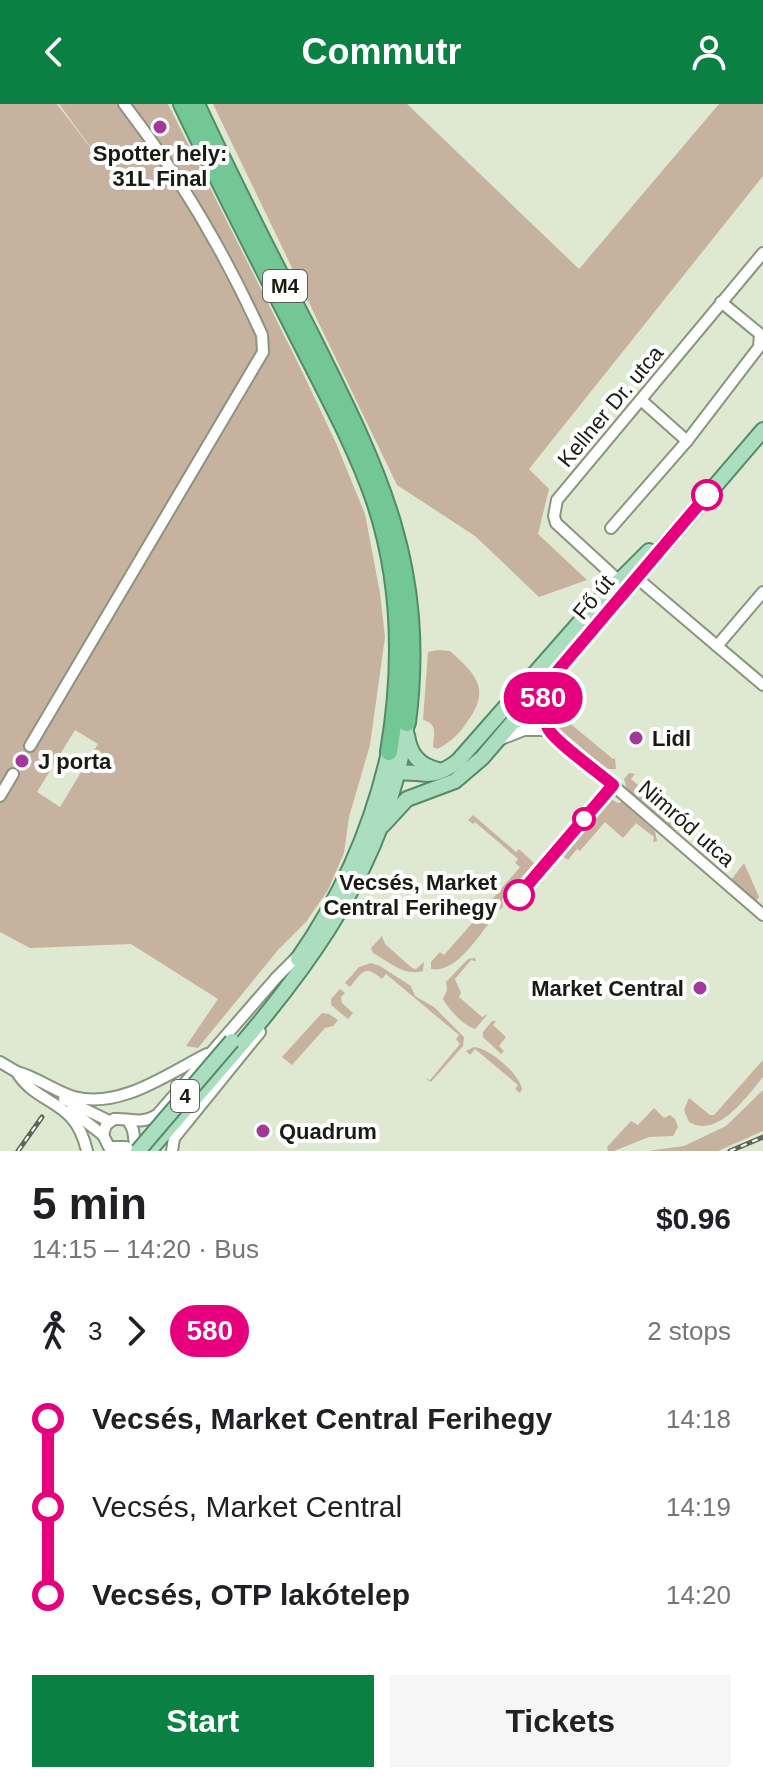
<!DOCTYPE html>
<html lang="en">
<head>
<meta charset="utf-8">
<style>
  body { margin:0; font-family:Arial,sans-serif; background:#f6f6f6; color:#202124; height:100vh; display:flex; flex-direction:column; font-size:30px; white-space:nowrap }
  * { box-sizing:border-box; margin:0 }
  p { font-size:26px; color:#757577 }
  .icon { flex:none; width:44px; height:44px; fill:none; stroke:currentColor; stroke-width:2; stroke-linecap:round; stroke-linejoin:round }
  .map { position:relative; height:1047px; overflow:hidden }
  .details { display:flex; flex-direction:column; background:#fff; flex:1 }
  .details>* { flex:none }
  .badge { padding:0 16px; border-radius:26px; font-size:28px; line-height:52px }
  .map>.badge { position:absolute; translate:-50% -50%; box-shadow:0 0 0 4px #fff }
  .legs { display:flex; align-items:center; gap:12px; height:88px; padding:0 32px; font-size:26px }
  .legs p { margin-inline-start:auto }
  .headline { display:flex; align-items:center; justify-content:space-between; height:136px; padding:0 32px }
  h1 { font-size:44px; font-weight:800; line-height:60px }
  .button { display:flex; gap:16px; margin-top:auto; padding:16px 32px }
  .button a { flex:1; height:92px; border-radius:0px; background:#0b8043; color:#fff; font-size:32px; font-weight:800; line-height:92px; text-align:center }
  .button a+a { background:#f6f6f6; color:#202124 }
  ul { padding:0 32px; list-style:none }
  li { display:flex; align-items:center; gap:28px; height:88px; font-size:30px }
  li i { display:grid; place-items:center; width:12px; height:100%; margin:0 10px; background:currentColor }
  li i::after { content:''; width:20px; height:20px; margin:-10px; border:6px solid; border-radius:50%; background:#fff }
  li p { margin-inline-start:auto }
  li:first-child i { background:linear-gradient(#0000 50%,currentColor 0) }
  li:last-child i { background:linear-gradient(currentColor 50%,#0000 0) }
  header { display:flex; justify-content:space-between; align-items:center; height:104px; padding:0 32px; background:#0b8043; color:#fff; font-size:36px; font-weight:800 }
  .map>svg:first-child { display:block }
  .green { fill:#c7b19f; fill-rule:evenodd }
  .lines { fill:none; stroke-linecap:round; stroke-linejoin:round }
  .minor-tunnel { stroke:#c1cab4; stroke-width:10; stroke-dasharray:10 5; stroke-linecap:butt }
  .minor-casing { stroke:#8b947e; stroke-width:14 }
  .major-casing { stroke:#538b68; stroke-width:18 }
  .highway-casing { stroke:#538b68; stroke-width:20 }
  .minor { stroke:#fff; stroke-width:10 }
  .major { stroke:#abddbf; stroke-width:14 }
  .highway { stroke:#73c795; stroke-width:16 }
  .rail-casing { stroke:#606657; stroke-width:5 }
  .rail { stroke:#fff; stroke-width:2; stroke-dasharray:6; stroke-linecap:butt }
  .major-bridge-casing { stroke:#538b68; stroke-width:18; stroke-linecap:butt }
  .major-bridge { stroke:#abddbf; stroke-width:14 }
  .line-1-casing { stroke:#fff; stroke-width:18 }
  .line-1 { stroke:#e6007e; stroke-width:12 }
  .poi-dot { fill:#a1389a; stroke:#fff; stroke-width:3 }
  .stop-1-dot { fill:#fff; stroke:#e6007e; stroke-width:4 }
  .labels { text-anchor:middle; stroke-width:8; stroke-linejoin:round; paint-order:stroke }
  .shield { fill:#fff; stroke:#5d605a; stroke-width:2 }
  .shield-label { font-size:20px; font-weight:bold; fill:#181c13 }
  .poi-label { font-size:22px; font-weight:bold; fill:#181c13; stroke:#fff; text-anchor:start }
  .street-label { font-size:22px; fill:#181c13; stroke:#fff }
  .stop-label { font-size:22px; font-weight:bold; fill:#181c13; stroke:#fff; text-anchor:end }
</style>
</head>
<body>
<header><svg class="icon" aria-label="back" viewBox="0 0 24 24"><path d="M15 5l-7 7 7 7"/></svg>Commutr<svg class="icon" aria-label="person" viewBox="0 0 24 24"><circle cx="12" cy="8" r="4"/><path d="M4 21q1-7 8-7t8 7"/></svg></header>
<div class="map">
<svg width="763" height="1047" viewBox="0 0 763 1047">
  <rect width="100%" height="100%" fill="#dfe9d1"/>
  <g class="green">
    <path d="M 0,0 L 57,0 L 100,56 L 59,0 L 168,0 L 298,259 L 336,339 L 365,410 L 380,489 L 385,533 L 370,641 L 349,713 L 344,749 L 328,786 L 306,818 L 278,846 L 198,944 L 186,942 L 218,895 L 131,840 L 30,844 L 0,828 ZM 75,626 L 98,640 L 60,703 L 37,688 Z"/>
    <polygon points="213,0 407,0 579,165 719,0 763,0 763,72 529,365 549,385 538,430 587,476 539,493 475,432 397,381"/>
    <path d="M 438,546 L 450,547 C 479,573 491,587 465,621 C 458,631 448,640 437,645 L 433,643 C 434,629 438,620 423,616 L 428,548 Z"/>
    <polygon points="555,607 613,655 615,654 616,665 606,665 554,620 547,609"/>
    <polygon points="629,669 635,670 631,675 680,718 686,713 688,720 684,725 670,724 627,686 624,675"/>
    <polygon points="609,694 618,699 622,698 655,727 657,737 653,738 654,733 636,719 623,734 605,718 580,747 577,745 568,756 560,750 540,775 543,778 540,780 536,775"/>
    <polygon points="473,711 516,748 519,745 534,759 502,796 503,803 499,806 493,806 484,797 489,799 520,763 515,759 518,755 475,718 473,720 468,716"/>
    <polygon points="744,759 759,793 756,797 731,776"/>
    <path d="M 478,803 L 489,812 L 490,818 C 477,834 455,870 431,865 L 431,858 L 440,848 L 444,851 L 481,809 Z"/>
    <path d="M 382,832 L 385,840 L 412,864 L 416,865 L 424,858 L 423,867 C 404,873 388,857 373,849 L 371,844 Z"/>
    <path d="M 475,854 L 476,857 L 471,856 L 455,875 L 461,889 L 459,893 L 482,913 L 488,910 L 475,925 C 463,921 449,906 443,895 L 447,886 L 446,878 L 468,855 Z"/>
    <path d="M 371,859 L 380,862 L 411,882 L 415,892 L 434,903 L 464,933 L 463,942 L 431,978 L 425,974 L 430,976 L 460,940 L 456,935 L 459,931 L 386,870 L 382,875 C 365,860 362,868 350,883 L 345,879 L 359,863 Z"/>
    <polygon points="340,885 345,889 341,893 342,899 353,909 348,915 331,901 331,895"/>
    <polygon points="322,909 329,910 338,916 333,922 325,924 292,961 282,953"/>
    <polygon points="492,917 496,917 493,921 506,933 499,942 504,947 501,950 483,933 483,928"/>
    <path d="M 474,943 C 490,944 519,970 522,985 L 520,989 L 515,985 L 518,981 L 475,945 L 470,951 L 466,947 Z"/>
    <path d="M 763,956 L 763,973 C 747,992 718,1035 689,1018 L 684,1006 L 689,994 L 710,1011 L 714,1011 Z"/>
    <polygon points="763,986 763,1027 718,1047 648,1047 684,1042 726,1022"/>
    <polygon points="654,1004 664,1014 670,1011 675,1015 678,1023 673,1032 649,1033 614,1047 608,1047 607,1043 631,1017 638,1021"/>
  </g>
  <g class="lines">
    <polyline class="minor-tunnel" points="13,670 30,642"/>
    <defs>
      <g id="minor">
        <polyline points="641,296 687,337"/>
        <polyline points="611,424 687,337 759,243 760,230 721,198"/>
        <polyline points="637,474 763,581"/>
        <polyline points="618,476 556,419 554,412 557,396 763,149"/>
        <polyline points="717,542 763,488"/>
        <polyline points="522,600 549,626 763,811"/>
        <polyline points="501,635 524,626 549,626"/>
        <path d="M 30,642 L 263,248 L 262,231 C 225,149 179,71 124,0"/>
        <polyline points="0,692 13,670"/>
        <polyline points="0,958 22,971"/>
        <path d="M 17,968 C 37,973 54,987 74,993 C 121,1005 167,970 207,950"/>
        <path d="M 18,970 C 40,1003 75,994 87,1047"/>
        <polyline points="64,995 109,1017"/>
        <polyline points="71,1006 103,1031"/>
        <polyline points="129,1018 133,1026 135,1040 143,1047"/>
        <polyline points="111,1043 126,1043 134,1047"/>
        <path d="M 111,1047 L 103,1031 L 106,1021 L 114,1015 C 131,1014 141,1021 157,1011 L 276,874 L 301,849"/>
        <polyline points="172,1047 174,1034 260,928"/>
      </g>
      <g id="major">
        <path d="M 407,631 C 410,651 419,661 438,666"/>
        <path d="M 380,687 L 391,670 C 419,663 427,681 458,657 L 595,501 L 649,447"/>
        <polyline points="383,721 407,695 455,677 482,654 763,326"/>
        <path d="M 298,855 C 342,792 372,724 389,648"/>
        <path d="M 149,1047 C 261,916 383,798 407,619"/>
      </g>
      <g id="highway">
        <path d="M 182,0 C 220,80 261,159 301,238 C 327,290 356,342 375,397 C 402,478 403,565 389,648"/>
        <path d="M 196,0 C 232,78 271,154 310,230 C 378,366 427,462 407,619"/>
      </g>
    </defs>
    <use href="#minor" class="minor-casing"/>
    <use href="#major" class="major-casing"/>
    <use href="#highway" class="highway-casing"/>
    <use href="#minor" class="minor"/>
    <use href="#major" class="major"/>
    <use href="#highway" class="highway"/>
    <defs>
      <g id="rail">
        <polyline points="18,1047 42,1013"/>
        <polyline points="730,1047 763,1033"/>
      </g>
    </defs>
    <use href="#rail" class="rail-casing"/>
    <use href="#rail" class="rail"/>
    <defs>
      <polyline id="major-bridge" points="138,1047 232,937"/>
    </defs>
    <use href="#major-bridge" class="major-bridge-casing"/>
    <use href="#major-bridge" class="major-bridge"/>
  </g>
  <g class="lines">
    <defs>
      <path id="line-1" d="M 519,791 L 613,681 C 599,669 556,638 549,626 C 539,610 543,591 550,576 L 707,391"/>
    </defs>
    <use href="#line-1" class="line-1-casing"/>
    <use href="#line-1" class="line-1"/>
  </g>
  <g class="poi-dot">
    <circle cx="160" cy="23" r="8"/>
    <circle cx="636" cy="634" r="8"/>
    <circle cx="22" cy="657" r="8"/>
    <circle cx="700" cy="884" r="8"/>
    <circle cx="263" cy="1027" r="8"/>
  </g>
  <g class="stop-1-dot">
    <circle cx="707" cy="391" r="14"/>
    <circle cx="584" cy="715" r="10"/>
    <circle cx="519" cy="791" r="14"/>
  </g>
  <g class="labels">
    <g class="shield">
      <rect x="263" y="166" width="44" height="32" rx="6"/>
      <rect x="171" y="976" width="28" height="32" rx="6"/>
    </g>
    <g class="shield-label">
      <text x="285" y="189">M4</text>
      <text x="185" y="999">4</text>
    </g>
    <g class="poi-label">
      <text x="160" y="57" text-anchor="middle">Spotter hely:<tspan x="160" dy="25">31L Final</tspan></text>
      <text x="652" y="642">Lidl</text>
      <text x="38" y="665">J porta</text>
      <text x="684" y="892" text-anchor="end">Market Central</text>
      <text x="279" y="1035">Quadrum</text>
    </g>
    <g class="street-label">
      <text transform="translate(610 302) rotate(-50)" y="8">Kellner Dr. utca</text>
      <text transform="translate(593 493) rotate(-50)" y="8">Fő út</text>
      <text transform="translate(687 719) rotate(41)" y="8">Nimród utca</text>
    </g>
    <g class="stop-label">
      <text x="497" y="786">Vecsés, Market<tspan x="497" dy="25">Central Ferihegy</tspan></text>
    </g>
  </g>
</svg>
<b class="badge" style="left:543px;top:594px;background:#e6007e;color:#fff">580</b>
</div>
<section class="details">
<div class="headline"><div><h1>5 min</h1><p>14:15 – 14:20 · Bus</p></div><b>$0.96</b></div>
<div class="legs"><svg class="icon" aria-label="walk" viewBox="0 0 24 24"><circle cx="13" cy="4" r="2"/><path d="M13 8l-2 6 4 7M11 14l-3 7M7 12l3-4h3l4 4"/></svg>3<svg class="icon" aria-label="forward" viewBox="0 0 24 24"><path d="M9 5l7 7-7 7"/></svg><b class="badge" style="background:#e6007e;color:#fff">580</b><p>2 stops</p></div>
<ul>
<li><i style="color:#e6007e"></i><b>Vecsés, Market Central Ferihegy</b><p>14:18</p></li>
<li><i style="color:#e6007e"></i><span>Vecsés, Market Central</span><p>14:19</p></li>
<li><i style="color:#e6007e"></i><b>Vecsés, OTP lakótelep</b><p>14:20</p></li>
</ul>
<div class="button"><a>Start</a><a>Tickets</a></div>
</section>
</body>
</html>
